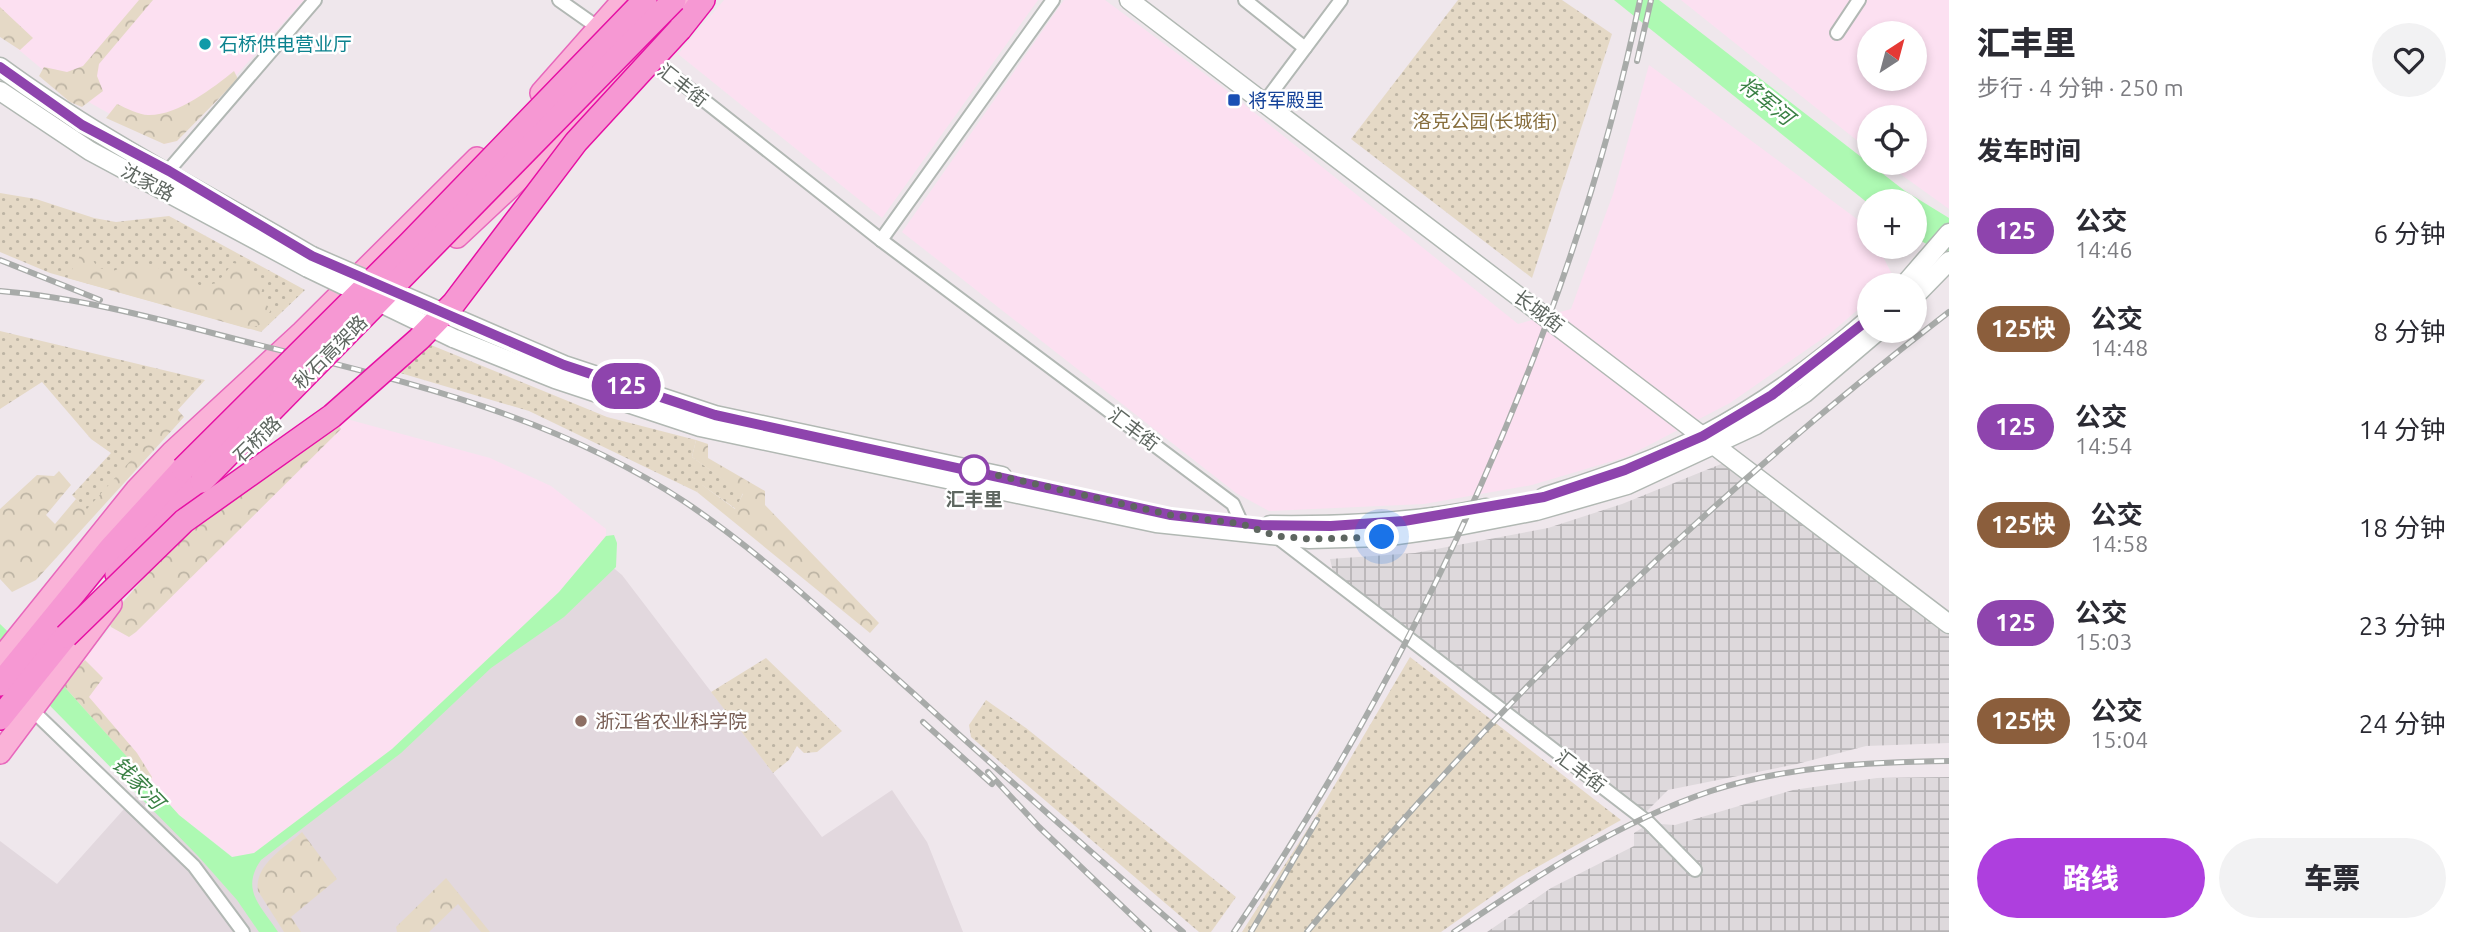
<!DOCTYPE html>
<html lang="zh">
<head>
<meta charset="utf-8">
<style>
  body { margin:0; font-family:Ubuntu,"Noto Sans SC",sans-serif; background:#f2f2f3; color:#2b2b33; height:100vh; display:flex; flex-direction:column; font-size:26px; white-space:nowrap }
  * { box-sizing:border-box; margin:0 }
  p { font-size:23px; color:#7c7c81 }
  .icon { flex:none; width:38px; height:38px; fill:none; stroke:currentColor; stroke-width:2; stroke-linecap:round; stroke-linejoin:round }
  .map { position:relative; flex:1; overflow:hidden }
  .panel { display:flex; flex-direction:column; background:#fff; width:525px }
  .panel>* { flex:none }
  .badge { padding:0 14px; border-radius:23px; font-size:24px; line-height:46px }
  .needle { width:46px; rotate:36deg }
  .fabs { position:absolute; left:1857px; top:21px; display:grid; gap:14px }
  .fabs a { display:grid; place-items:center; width:70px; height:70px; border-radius:50%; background:#fff; box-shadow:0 4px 10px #0003; font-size:35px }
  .you { position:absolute; width:35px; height:35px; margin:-18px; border:5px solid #fff; border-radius:50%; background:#1a73e8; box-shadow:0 0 0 10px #1a73e833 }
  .map>.badge { position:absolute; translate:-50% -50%; box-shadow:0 0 0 4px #fff }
  h2 { padding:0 28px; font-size:26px; line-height:63px }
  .round { display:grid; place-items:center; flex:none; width:74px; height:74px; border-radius:37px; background:#f2f2f3 }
  .summary { display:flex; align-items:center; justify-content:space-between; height:119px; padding:0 28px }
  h1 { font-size:33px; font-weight:800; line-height:52px }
  .action { display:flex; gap:14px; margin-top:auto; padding:14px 28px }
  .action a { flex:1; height:80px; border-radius:42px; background:#ae3fde; color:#fff; font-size:28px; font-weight:800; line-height:80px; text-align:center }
  .action a+a { background:#f2f2f3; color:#2b2b33 }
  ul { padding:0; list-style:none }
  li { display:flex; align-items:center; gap:21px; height:98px; padding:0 28px }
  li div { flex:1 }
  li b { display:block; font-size:26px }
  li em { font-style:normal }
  li .badge { min-width:77px; font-weight:700; text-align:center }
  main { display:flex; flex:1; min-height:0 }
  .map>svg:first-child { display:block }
  .commercial { fill:#fce0f1; fill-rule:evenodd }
  .industrial { fill:url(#industrial-grid) }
  .education { fill:#e2d8de }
  .grass { fill:url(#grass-dots) }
  .forest { fill:url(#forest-crowns) }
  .water { fill:#adf9b2 }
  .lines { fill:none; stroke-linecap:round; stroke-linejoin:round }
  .street-casing { stroke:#b2b8b4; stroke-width:16 }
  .secondary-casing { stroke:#b1b8b3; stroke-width:21 }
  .primary-casing { stroke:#e867bc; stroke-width:24 }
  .highway-casing { stroke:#e610a4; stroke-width:26 }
  .street { stroke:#fff; stroke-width:12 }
  .secondary { stroke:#fff; stroke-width:18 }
  .primary { stroke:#fab2d8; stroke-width:21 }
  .highway { stroke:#f698d3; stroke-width:23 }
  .rail-casing { stroke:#a8aba9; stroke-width:6 }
  .rail { stroke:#fff; stroke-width:3.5; stroke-dasharray:10; stroke-linecap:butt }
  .secondary-bridge-casing { stroke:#b1b8b3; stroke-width:21; stroke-linecap:butt }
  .highway-bridge-casing { stroke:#e610a4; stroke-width:26; stroke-linecap:butt }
  .secondary-bridge { stroke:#fff; stroke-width:18 }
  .highway-bridge { stroke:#f698d3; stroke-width:23 }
  .line-casing { stroke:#fff; stroke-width:16 }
  .line { stroke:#8e44ad; stroke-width:10 }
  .walk { stroke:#5e6660; stroke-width:7; stroke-dasharray:0 12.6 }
  .culture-dot { fill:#0f9aa8; stroke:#fff; stroke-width:2.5 }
  .transit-dot { fill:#1a4fb4; stroke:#fff; stroke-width:2.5 }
  .stop-dot { fill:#fff; stroke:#8e44ad; stroke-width:3.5 }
  .education-dot { fill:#8d6e63; stroke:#fff; stroke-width:2.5 }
  .labels { text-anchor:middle; stroke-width:5; stroke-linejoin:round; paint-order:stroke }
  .culture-label { font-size:19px; fill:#0d838f; stroke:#fff; text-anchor:start }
  .street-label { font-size:19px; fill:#5e6660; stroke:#fff }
  .transit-label { font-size:19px; fill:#164399; stroke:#fff; text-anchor:start }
  .park-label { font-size:19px; fill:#876e3d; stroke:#fff }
  .stop-label { font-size:19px; font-weight:bold; fill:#5e6660; stroke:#fff }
  .education-label { font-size:19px; fill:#785e54; stroke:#fff; text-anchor:start }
  .water-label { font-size:21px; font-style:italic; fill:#3a8044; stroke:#fff }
</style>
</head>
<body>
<main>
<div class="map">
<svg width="1949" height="932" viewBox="0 0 1949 932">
  <defs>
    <pattern id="industrial-grid" width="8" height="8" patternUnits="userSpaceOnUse" patternTransform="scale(1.75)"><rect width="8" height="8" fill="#ded9dc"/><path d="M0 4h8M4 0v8" fill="none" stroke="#b7b4b6"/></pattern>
    <pattern id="grass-dots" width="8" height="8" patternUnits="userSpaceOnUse" patternTransform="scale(1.75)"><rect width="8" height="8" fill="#e5d9c6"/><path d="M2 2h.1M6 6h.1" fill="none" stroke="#bdb4a4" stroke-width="1.8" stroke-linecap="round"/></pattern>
    <pattern id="forest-crowns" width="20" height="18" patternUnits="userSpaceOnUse" patternTransform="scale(1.75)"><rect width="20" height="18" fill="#e5d9c6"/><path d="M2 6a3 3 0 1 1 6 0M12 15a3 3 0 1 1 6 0" fill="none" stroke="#bdb4a4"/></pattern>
  </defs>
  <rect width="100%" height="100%" fill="#efe7ec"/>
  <g class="commercial">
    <polygon points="0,0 304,0 177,141 164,144 67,90 0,34"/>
    <polygon points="724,0 1038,0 882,218 678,54"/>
    <polygon points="1064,0 1105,0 1221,86 1518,324 1571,309 1613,194 1649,65 1869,228 1869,247 1878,247 1894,278 1886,285 1869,285 1869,300 1832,332 1730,403 1626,457 1532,485 1424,504 1269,511 1236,493 902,232"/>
    <path d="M 1681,0 L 1949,0 L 1949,209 L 1885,163 L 1914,163 L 1914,117 L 1869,117 L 1869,150 ZM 1869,33 L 1914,33 L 1914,79 L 1869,79 Z"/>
    <polygon points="343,418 490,458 551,486 606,529 606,536 559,592 392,749 254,853 233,857 179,815 62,684 188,539"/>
  </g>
  <g class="industrial">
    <polygon points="1726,462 1949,635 1949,743 1866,746 1797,764 1668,790 1646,812 1334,576 1330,559 1415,553 1548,528 1622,504"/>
    <polygon points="1949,777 1949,932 1487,932 1551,888 1634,846 1634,833 1655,820 1660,824 1675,825 1793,790 1877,778"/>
  </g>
  <polygon class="education" points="604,560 622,575 822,837 892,790 927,842 963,932 0,932 0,841 57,884 141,790 232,875 398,750"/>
  <g class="grass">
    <polygon points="1458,0 1562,0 1612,34 1532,278 1351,139"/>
    <polygon points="0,193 36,199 94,218 116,222 169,216 305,290 261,332 50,273 0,252"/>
    <polygon points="0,331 205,380 87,510 72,495 111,453 91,439 42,382 0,409"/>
    <polygon points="426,343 607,417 696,440 692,457 743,493 736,509 702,485 697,492 529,411 397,372"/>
    <polygon points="1410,657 1621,820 1518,878 1441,932 1242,932 1323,805"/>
    <polygon points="766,658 842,731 817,752 804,753 797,746 789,760 773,773 711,692"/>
    <polygon points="986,700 1026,728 1236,897 1211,932 1199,932 971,737 969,725"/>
  </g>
  <g class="forest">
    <polygon points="139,0 153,0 99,64 97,76 103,91 82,107 70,102 39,76 44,67 67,72 83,66"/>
    <polygon points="0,7 33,38 20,50 0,37"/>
    <path d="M 234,71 L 238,79 L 177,141 L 164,144 L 106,118 L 117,104 C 126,108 139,115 148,115 C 177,116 213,88 234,71 Z"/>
    <path d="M 85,247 L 97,267 L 112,272 C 139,257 176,271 201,286 L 217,283 L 233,263 L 244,265 L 264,284 L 260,297 L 271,310 L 262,324 L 249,329 L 67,278 L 79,258 L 80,249 Z"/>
    <polygon points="177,409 184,417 36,580 12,592 0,579 0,509 37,475 54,476 59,471 71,485 46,515 55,524 76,499 87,509"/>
    <polygon points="332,416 341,429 136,632 129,637 111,627 108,619 181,536"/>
    <polygon points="696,440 708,444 708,458 765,491 765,505 879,623 870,633 697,492 701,484 735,509 743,494 692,457"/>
    <polygon points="85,660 103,678 89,697 137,753 152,777 150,783 62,684"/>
    <path d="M 302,832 L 337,879 L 291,917 L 301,932 L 284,932 L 258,891 C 254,864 285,848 302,832 Z"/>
    <polygon points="446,878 490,932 481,932 458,904 429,932 397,932 396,927"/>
  </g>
  <g class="water">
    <polygon points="1614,0 1659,0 1905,191 1949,218 1949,258 1915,237 1914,201 1869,204"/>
    <path d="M 614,535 L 617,543 L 616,567 L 564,617 L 491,668 L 401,753 L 261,860 C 240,890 261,906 278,932 L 259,932 L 237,900 L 198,856 L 0,655 L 0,624 L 62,684 L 179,815 L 232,857 L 254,853 L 392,749 L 559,592 L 606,536 Z"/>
  </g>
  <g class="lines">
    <defs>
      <g id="street">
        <polyline points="559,0 603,31"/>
        <polyline points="1245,0 1305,48"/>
        <polyline points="1837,33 1859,0"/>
        <polyline points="649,57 881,240 1233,504 1242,524 1257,529"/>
        <polyline points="1264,103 1341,0"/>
        <polyline points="162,178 315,0"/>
        <polyline points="881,240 1053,0"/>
        <polyline points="1277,537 1649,823 1695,870"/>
        <polyline points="31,709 194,866 243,932"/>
      </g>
      <g id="secondary">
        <polyline points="1129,0 1949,624"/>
        <path d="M 0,67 C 98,139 207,194 312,256"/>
        <polyline points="0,91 90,151 308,268"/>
        <polyline points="1904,285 1949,233"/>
        <polyline points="1914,297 1949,261"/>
        <polyline points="462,321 564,365 715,415 1002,476"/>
        <polyline points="453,338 555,379 700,427 1156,523 1309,539 1383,537 1453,527 1536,511 1627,485 1756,425 1805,393 1878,331"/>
        <path d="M 1544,497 C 1598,479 1653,462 1704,435 C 1763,404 1819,363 1869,319"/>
        <path d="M 1270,525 C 1343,526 1415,523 1486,508"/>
      </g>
      <g id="primary">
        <polyline points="541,93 623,0"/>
        <polyline points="457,237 566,135 690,2"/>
        <polyline points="0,659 136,490 172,452 302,332 477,158"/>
        <polyline points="0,753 111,604"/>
      </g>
      <g id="highway">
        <polyline points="680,29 703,0"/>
        <polyline points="117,574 202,481"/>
        <polyline points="0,684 110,549 183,469"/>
        <polyline points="0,718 77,622"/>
      </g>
    </defs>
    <use href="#street" class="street-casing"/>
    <use href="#secondary" class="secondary-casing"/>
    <use href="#primary" class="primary-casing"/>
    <use href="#highway" class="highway-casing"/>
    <use href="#street" class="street"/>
    <use href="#secondary" class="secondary"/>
    <use href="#primary" class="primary"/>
    <use href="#highway" class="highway"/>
    <defs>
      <g id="rail">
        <polyline points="1637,61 1651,0"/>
        <polyline points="0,260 100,300"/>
        <path d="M 0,291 C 85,298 169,322 251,343 C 401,380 554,415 685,502 C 767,557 839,627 913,693 C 1002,774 1092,853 1183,932"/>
        <polyline points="923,722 992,784"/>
        <polyline points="988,772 1039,827 1149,932"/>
        <path d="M 1234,932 C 1418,659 1574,322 1640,0"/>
        <polyline points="1251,932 1317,820"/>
        <path d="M 1307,932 C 1496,703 1713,493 1949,312"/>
        <path d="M 1454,932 C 1535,877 1618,822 1711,791 C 1787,766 1870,762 1949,761"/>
      </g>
    </defs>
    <use href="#rail" class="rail-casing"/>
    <use href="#rail" class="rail"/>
    <defs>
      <g id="secondary-bridge">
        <polyline points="312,256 462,321"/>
        <polyline points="308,268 453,338"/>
      </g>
      <g id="highway-bridge">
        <polyline points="183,469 410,243 645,0"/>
        <polyline points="202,481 674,0"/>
        <polyline points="66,636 184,521 332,416 419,339 454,303 576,142 680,29"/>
      </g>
    </defs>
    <use href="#secondary-bridge" class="secondary-bridge-casing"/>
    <use href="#highway-bridge" class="highway-bridge-casing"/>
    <use href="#secondary-bridge" class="secondary-bridge"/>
    <use href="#highway-bridge" class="highway-bridge"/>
  </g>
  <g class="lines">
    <defs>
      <polyline id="line" points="0,67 82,125 169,171 312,256 564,365 715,415 1171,515 1261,525 1331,526 1404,521 1544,497 1625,470 1703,436 1772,395 1869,319"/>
    </defs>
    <use href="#line" class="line-casing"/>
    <use href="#line" class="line"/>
    <polyline class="walk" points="974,470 1171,515 1242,524 1276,536 1309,539 1382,537"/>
  </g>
  <circle class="culture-dot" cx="205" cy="44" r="7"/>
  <rect class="transit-dot" x="1227" y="93" width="14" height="14" rx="3.5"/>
  <circle class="stop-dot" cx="974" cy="470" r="14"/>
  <circle class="education-dot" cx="581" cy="721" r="7"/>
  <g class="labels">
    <g class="culture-label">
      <text x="219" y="51">石桥供电营业厅</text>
    </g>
    <g class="street-label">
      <text transform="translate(683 85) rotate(38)" y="7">汇丰街</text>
      <text transform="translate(148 182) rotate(28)" y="7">沈家路</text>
      <text transform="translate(1539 311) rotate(37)" y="7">长城街</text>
      <text transform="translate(330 352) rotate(-45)" y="7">秋石高架路</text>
      <text transform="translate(1134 429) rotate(37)" y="7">汇丰街</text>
      <text transform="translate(257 439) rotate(-44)" y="7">石桥路</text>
      <text transform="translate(1581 771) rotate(37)" y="7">汇丰街</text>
    </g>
    <g class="transit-label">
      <text x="1248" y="107">将军殿里</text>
    </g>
    <g class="park-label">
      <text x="1485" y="128">洛克公园(长城街)</text>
    </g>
    <g class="stop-label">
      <text x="974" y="506">汇丰里</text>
    </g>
    <g class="education-label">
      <text x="595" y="728">浙江省农业科学院</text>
    </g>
    <g class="water-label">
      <text transform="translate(1766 101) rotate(39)" y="7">将军河</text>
      <text transform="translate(138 783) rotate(46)" y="7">钱家河</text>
    </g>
  </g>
</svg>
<div class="fabs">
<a><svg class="needle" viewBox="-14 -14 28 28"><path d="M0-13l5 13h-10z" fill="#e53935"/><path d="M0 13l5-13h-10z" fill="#7c7c81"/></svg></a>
<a><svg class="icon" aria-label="locate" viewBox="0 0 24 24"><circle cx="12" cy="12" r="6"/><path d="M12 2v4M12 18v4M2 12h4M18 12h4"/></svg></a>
<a>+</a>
<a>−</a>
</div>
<div class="you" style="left:1382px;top:537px"></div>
<b class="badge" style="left:626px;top:386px;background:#8e44ad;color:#fff">125</b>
</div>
<section class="panel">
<div class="summary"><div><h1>汇丰里</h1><p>步行 · 4 分钟 · 250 m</p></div><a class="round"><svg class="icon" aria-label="heart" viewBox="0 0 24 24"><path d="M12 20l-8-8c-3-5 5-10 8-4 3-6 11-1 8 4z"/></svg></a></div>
<h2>发车时间</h2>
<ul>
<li><span class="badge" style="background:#8e44ad;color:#fff">125</span><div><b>公交</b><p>14:46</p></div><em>6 分钟</em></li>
<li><span class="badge" style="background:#8b5e3c;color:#fff">125快</span><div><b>公交</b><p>14:48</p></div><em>8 分钟</em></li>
<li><span class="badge" style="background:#8e44ad;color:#fff">125</span><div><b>公交</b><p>14:54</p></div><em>14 分钟</em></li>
<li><span class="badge" style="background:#8b5e3c;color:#fff">125快</span><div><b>公交</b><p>14:58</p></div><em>18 分钟</em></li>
<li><span class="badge" style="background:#8e44ad;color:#fff">125</span><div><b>公交</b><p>15:03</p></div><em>23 分钟</em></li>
<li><span class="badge" style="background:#8b5e3c;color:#fff">125快</span><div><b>公交</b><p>15:04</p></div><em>24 分钟</em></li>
</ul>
<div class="action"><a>路线</a><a>车票</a></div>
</section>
</main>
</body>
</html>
